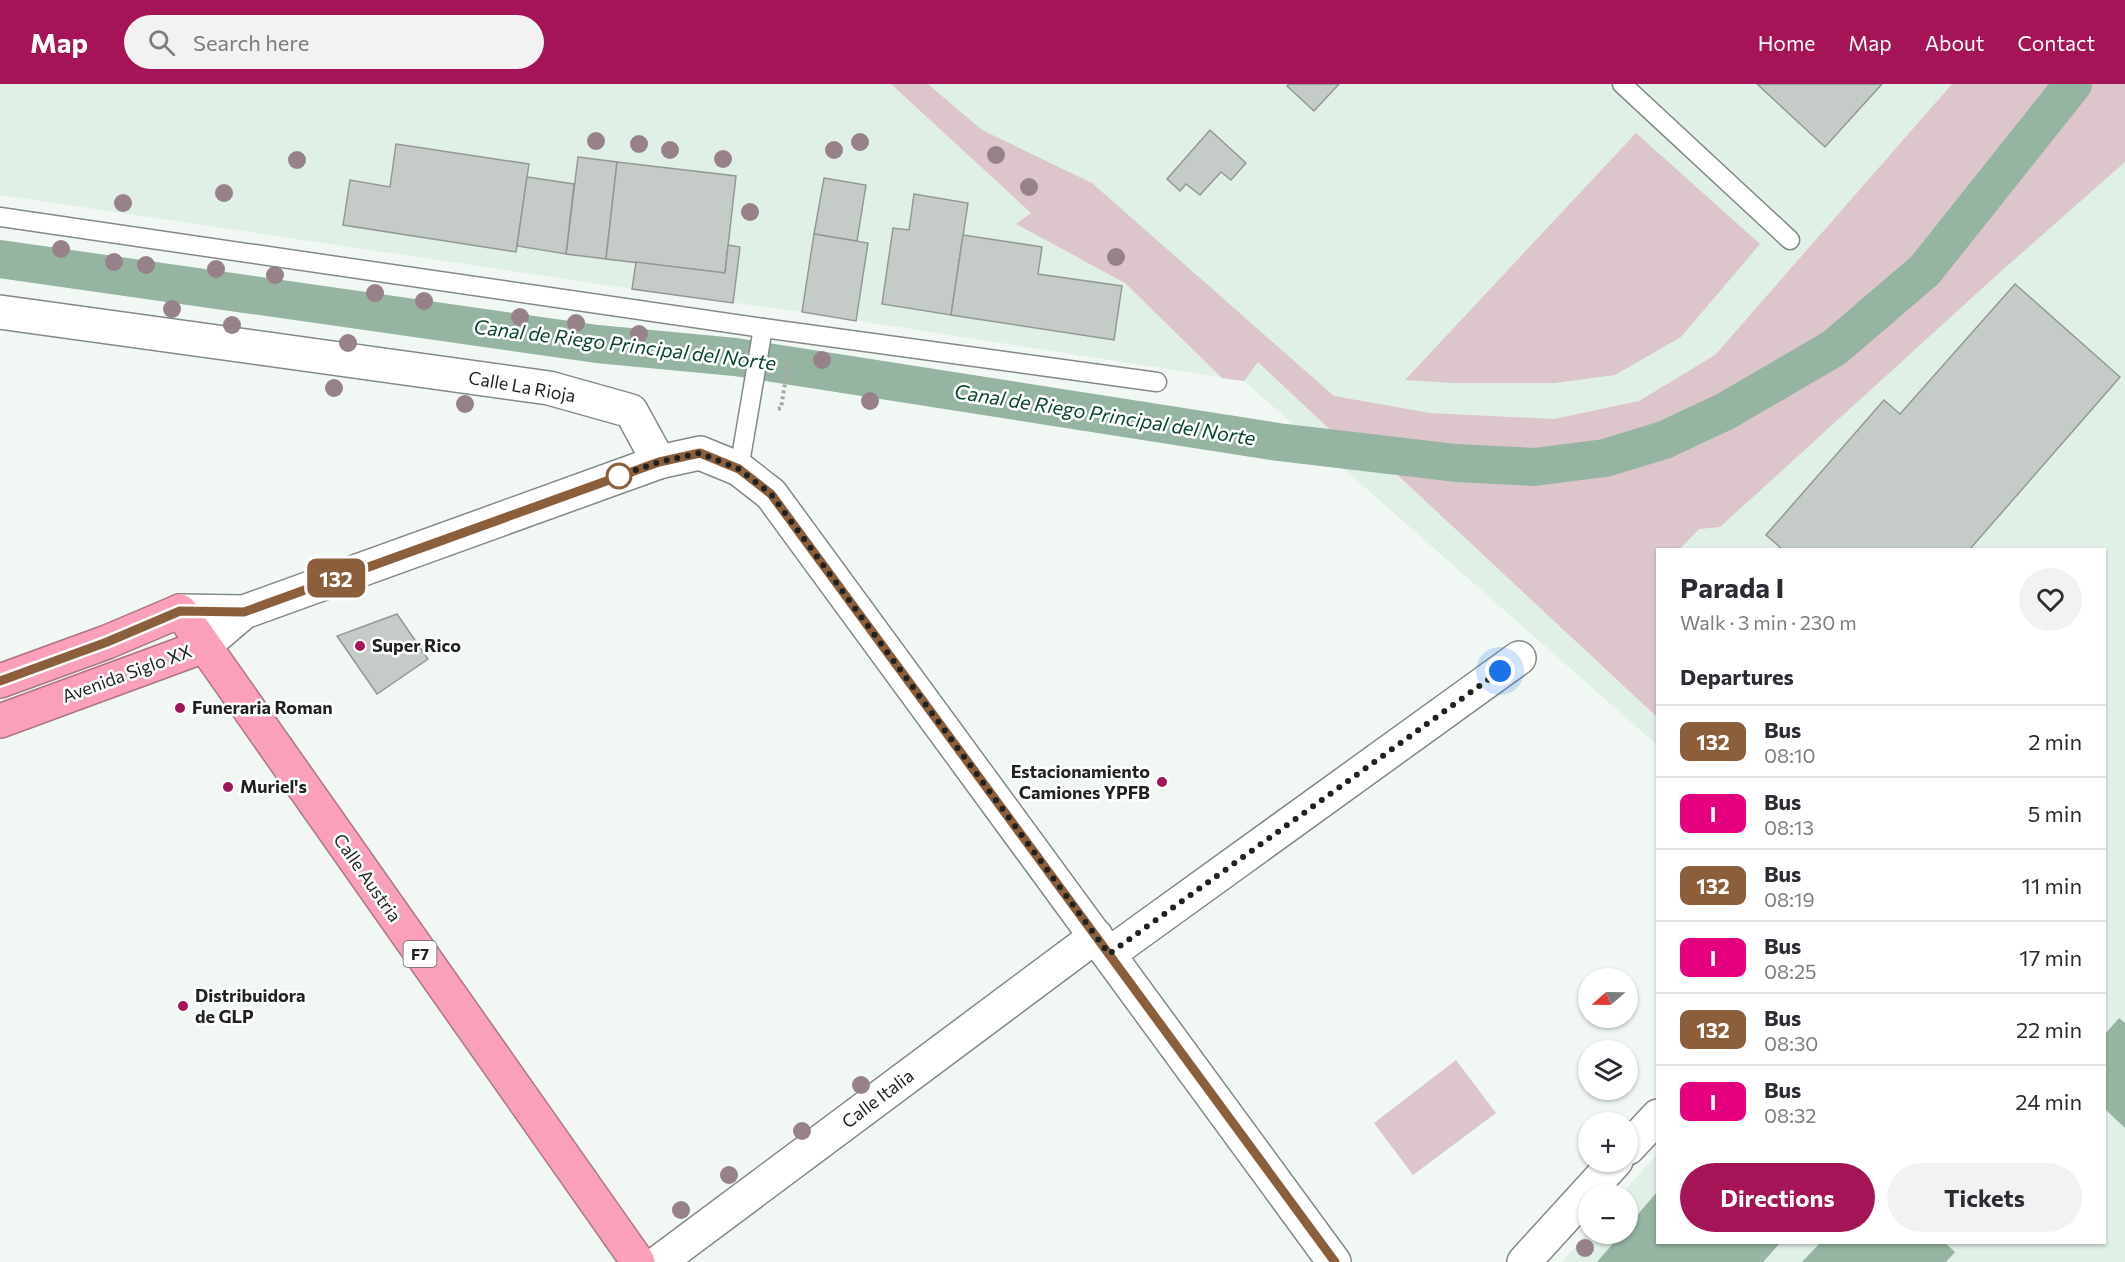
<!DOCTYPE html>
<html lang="en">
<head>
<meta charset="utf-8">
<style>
  body { margin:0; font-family:Commissioner,sans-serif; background:#f2f2f3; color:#2b2b33; height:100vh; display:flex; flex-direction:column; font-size:22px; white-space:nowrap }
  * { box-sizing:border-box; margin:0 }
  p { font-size:20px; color:#7c7c81 }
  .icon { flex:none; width:33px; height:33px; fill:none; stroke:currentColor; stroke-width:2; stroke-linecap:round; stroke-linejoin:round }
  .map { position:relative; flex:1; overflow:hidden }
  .details { position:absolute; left:1656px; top:464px; width:450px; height:696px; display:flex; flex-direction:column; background:#fff; border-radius:0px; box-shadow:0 2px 4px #0004 }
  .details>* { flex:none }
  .badge { padding:0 12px; border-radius:9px; font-size:21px; line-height:39px }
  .needle { width:39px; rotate:250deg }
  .controls { position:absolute; left:1578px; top:884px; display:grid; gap:12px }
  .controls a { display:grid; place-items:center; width:60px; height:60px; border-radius:50%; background:#fff; box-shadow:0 2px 4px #0004; font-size:30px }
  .you { position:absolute; width:30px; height:30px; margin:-15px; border:4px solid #fff; border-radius:50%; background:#1a73e8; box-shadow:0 0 0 9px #1a73e833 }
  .map>.badge { position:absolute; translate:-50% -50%; box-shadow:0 0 0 3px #fff }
  h2 { padding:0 24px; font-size:22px; line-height:54px }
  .round { display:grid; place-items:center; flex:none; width:63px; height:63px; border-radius:32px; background:#f2f2f3 }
  .summary { display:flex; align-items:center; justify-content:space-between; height:102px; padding:0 24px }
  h1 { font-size:28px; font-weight:700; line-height:45px }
  .primary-button { display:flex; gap:12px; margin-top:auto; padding:12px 24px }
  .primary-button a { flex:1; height:69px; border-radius:36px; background:#a41457; color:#fff; font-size:24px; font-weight:700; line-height:69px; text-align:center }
  .primary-button a+a { background:#f2f2f3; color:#2b2b33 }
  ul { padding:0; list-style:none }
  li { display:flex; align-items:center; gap:18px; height:72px; padding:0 24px; border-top:2px solid #e1e1e2 }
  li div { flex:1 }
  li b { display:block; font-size:22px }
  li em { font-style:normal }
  li .badge { min-width:66px; font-weight:700; text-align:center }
  header { display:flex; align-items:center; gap:36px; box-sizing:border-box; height:84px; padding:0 30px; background:#a41457; color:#fff }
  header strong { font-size:28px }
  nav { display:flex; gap:33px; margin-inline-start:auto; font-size:21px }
  .search { width:420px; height:54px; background:#f2f2f3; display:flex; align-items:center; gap:15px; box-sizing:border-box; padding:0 21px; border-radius:33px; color:#7c7c81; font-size:22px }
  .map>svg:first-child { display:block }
  .built { fill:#e1f0e7 }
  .green { fill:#dcc5cb }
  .water { fill:#95b4a2 }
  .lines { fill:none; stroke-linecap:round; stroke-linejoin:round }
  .canal { stroke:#95b4a2; stroke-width:38 }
  .building { fill:#c5cbc7; stroke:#929995; stroke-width:1.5 }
  .lane-casing { stroke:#838a86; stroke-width:21 }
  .street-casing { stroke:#838a86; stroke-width:36 }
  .secondary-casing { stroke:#838a86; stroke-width:36 }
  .highway-casing { stroke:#ad7485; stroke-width:36 }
  .path { stroke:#a4aaa6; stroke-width:4; stroke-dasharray:3 3; stroke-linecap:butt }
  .lane { stroke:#fff; stroke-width:18 }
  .street { stroke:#fff; stroke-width:33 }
  .secondary { stroke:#fff; stroke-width:33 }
  .highway { stroke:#faa0bb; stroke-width:33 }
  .tree { fill:#988289 }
  .line-casing { stroke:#fff; stroke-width:14 }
  .line { stroke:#8b5e3c; stroke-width:9 }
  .walk { stroke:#1f2220; stroke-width:6; stroke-dasharray:0 10.8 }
  .stop-dot { fill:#fff; stroke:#8b5e3c; stroke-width:3 }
  .poi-dot { fill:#a41457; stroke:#fff; stroke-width:2 }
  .labels { text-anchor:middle; stroke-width:5; stroke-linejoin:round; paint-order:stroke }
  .shield { fill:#fff; stroke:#626463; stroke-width:1.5 }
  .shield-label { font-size:16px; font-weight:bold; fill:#1f2220 }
  .street-label { font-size:18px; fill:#1f2220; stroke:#fff }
  .poi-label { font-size:18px; font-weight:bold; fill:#1f2220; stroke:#fff; text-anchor:start }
  .water-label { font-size:20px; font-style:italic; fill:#0a442c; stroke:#fff }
</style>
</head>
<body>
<header>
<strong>Map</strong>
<div class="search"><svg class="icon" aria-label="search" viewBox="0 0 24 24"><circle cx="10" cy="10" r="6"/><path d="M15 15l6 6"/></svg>Search here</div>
<nav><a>Home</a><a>Map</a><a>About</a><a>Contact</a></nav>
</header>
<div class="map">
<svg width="2125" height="1178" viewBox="0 0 2125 1178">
  <rect width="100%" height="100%" fill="#f1f8f4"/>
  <polygon class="built" points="0,0 2125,0 2125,1178 1562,1178 1588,1148 1628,1149 1628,1110 1622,1110 1657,1070 1658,1158 2104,1158 2104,465 1658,465 1657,661 1244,297 802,228 632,205 0,111"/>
  <g class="green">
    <polygon points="891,0 928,0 982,46 1092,99 1334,312 1430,329 1554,335 1639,317 1715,271 1952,0 2125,0 2125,78 1998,190 1720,443 1699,445 1680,465 1658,465 1657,633 1359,355 1339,354 1258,278 1244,297 1222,294 1125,199 1016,140 1031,129"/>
    <polygon points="1636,49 1760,160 1681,253 1615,291 1555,299 1452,299 1405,296"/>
    <polygon points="1456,976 1496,1029 1413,1091 1374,1039"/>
  </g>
  <g class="water">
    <polygon points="2119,934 2125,939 2125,1044 2105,1025 2105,950"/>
    <polygon points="1657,1108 1658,1158 1781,1158 1763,1178 1597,1178 1622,1149 1628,1149 1628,1142"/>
    <polygon points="1821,1158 1944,1158 1955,1168 1946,1178 1802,1178"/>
  </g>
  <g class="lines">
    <polyline class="canal" points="0,175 597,260 735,273 1278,358 1456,379 1534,383 1605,374 1664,356 1726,327 1834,264 1925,186 2073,0"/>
  </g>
  <g class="building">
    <polygon points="1289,0 1339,0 1314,27 1287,2"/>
    <polygon points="1757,0 1882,0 1825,63"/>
    <polygon points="1210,46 1246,79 1231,96 1221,88 1200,111 1186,100 1180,107 1167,95"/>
    <polygon points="396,60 529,80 516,168 343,141 350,96 390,103"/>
    <polygon points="578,73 617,78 606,175 566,170"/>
    <polygon points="617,78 736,92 725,189 606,175"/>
    <polygon points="527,93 574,100 566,170 517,162"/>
    <polygon points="824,94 866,101 857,157 814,150"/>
    <polygon points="914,110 968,119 951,231 882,220 893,144 909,146"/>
    <polygon points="814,150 868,159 856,237 802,228"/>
    <polygon points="963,151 1042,163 1038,190 1122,202 1114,256 951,231"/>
    <polygon points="728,161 740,163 733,219 632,205 636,178 725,189"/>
    <polygon points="2015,200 2120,293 1970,465 1782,465 1766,451 1884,316 1900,330"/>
    <polygon points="397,530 428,575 377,610 337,552"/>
  </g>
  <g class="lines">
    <defs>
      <g id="lane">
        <polyline points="1622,0 1790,156"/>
        <polyline points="0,133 763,244 1157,298"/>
        <polyline points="739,385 763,244"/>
      </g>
      <g id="street">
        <polyline points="0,228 549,304 631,327 659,378"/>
        <polyline points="1109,870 1519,574"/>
        <polyline points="1628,1064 1658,1032"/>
        <polyline points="659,1178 1096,852"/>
        <polyline points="1524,1178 1616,1077"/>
      </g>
      <g id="secondary">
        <polyline points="180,527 244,528"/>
        <polyline points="204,562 244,528 659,378 700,369 739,385 771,410 1334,1178"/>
      </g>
      <g id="highway">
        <polyline points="0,597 107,558 180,527 638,1178"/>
        <polyline points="0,637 204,562"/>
      </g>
    </defs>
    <use href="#lane" class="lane-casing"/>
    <use href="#street" class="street-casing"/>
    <use href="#secondary" class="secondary-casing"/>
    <use href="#highway" class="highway-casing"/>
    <polyline class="path" points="778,325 781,324 789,275"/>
    <use href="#lane" class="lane"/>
    <use href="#street" class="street"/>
    <use href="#secondary" class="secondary"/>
    <use href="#highway" class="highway"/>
  </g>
  <g class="tree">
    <circle cx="596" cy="57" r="9"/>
    <circle cx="860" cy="58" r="9"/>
    <circle cx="639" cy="60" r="9"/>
    <circle cx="670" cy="66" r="9"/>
    <circle cx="834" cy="66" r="9"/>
    <circle cx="996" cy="71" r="9"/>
    <circle cx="723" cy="75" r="9"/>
    <circle cx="297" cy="76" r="9"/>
    <circle cx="1029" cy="103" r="9"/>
    <circle cx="224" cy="109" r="9"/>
    <circle cx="123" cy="119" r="9"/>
    <circle cx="750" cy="128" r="9"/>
    <circle cx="61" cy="165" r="9"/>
    <circle cx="1116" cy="173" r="9"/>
    <circle cx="114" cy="178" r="9"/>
    <circle cx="146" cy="181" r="9"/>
    <circle cx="216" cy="185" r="9"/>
    <circle cx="275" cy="191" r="9"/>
    <circle cx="375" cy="209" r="9"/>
    <circle cx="424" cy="217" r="9"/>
    <circle cx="172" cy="225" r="9"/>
    <circle cx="520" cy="233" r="9"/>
    <circle cx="576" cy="239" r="9"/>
    <circle cx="232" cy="241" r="9"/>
    <circle cx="639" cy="250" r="9"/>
    <circle cx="348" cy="259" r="9"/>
    <circle cx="822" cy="276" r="9"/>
    <circle cx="334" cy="304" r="9"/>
    <circle cx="870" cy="317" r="9"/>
    <circle cx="465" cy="320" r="9"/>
    <circle cx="861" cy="1001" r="9"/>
    <circle cx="802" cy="1047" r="9"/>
    <circle cx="729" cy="1091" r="9"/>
    <circle cx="681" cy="1126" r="9"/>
    <circle cx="1585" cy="1164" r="9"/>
  </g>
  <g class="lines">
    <defs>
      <polyline id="line" points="0,597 107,558 180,527 244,528 659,378 700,369 739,385 771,410 1335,1178"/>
    </defs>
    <use href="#line" class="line-casing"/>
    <use href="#line" class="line"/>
    <polyline class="walk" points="619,392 612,394 659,378 700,369 739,385 771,410 1109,870 1500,587"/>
  </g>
  <circle class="stop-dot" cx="619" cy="392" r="12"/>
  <g class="poi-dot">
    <circle cx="360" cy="562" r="6"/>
    <circle cx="180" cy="624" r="6"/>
    <circle cx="1162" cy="698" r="6"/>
    <circle cx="228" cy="703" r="6"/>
    <circle cx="183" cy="922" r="6"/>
  </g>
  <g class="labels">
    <rect class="shield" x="403.5" y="857" width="33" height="26" rx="4.5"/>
    <g class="shield-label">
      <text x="420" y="876">F7</text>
    </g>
    <g class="street-label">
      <text transform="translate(522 303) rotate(10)" y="6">Calle La Rioja</text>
      <text transform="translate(127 590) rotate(-20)" y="6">Avenida Siglo XX</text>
      <text transform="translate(367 794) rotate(55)" y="6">Calle Austria</text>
      <text transform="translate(878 1015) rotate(-37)" y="6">Calle Italia</text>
    </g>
    <g class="poi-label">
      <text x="372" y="568">Super Rico</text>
      <text x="192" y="630">Funeraria Roman</text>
      <text x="1150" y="694" text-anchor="end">Estacionamiento<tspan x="1150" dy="21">Camiones YPFB</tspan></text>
      <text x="240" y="709">Muriel's</text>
      <text x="195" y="918">Distribuidora<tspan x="195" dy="21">de GLP</tspan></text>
    </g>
    <g class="water-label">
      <text transform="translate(625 261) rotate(7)" y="7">Canal de Riego Principal del Norte</text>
      <text transform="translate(1105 331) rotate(9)" y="7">Canal de Riego Principal del Norte</text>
    </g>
  </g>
</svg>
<div class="controls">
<a><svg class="needle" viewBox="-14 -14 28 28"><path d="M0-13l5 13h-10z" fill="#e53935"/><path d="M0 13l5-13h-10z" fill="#7c7c81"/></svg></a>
<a><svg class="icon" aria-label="layers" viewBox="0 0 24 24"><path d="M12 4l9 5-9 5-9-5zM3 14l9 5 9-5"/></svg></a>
<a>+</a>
<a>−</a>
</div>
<div class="you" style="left:1500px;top:587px"></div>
<b class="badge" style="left:336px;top:494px;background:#8b5e3c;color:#fff">132</b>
<section class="details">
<div class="summary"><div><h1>Parada I</h1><p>Walk · 3 min · 230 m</p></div><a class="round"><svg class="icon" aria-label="heart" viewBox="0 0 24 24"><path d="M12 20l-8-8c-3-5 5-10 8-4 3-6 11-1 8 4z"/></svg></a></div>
<h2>Departures</h2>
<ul>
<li><span class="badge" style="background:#8b5e3c;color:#fff">132</span><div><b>Bus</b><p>08:10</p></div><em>2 min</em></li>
<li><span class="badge" style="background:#e6007e;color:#fff">I</span><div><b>Bus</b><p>08:13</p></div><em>5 min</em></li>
<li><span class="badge" style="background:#8b5e3c;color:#fff">132</span><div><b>Bus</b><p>08:19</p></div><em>11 min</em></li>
<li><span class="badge" style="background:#e6007e;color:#fff">I</span><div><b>Bus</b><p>08:25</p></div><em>17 min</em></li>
<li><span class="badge" style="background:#8b5e3c;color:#fff">132</span><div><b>Bus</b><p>08:30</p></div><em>22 min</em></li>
<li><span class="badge" style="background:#e6007e;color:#fff">I</span><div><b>Bus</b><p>08:32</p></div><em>24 min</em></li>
</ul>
<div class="primary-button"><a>Directions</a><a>Tickets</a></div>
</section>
</div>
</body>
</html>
